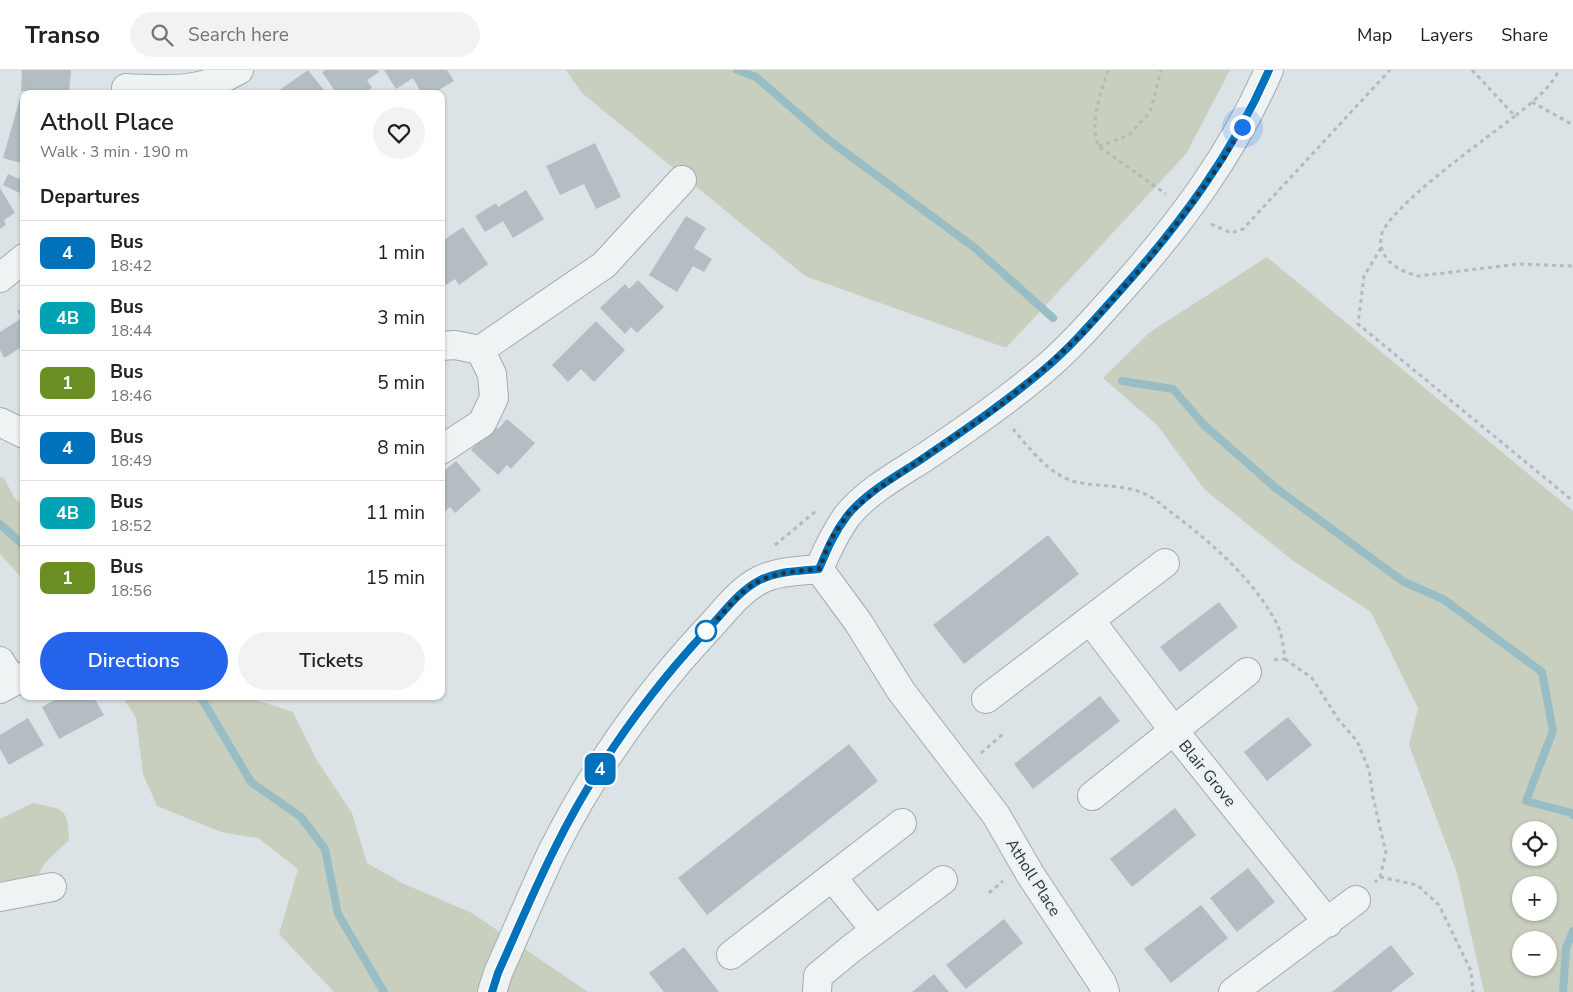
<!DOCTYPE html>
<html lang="en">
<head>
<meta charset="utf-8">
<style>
  body { margin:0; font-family:"Nunito Sans",sans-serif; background:#f2f2f2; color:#202124; height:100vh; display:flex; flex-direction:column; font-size:19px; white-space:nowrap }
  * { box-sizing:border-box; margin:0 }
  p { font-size:16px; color:#757577 }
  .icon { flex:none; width:28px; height:28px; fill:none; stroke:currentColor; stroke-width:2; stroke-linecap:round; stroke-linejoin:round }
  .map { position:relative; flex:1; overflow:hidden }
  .sheet { position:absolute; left:20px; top:20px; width:425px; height:610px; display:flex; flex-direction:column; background:#fff; border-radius:10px; box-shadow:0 1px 4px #0004 }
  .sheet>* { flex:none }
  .badge { padding:0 10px; border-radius:8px; font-size:18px; line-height:32px }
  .fabs { position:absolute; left:1512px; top:751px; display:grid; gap:10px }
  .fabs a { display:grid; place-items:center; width:45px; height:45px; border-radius:50%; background:#fff; box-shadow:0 1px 4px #0004; font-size:25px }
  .you { position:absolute; width:25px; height:25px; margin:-12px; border:4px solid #fff; border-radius:50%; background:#1a73e8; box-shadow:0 0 0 8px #1a73e833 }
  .map>.badge { position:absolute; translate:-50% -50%; box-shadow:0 0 0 2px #fff }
  h2 { padding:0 20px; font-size:19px; line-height:45px }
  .round { display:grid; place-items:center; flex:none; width:52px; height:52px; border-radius:26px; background:#f2f2f2 }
  .summary { display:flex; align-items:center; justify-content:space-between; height:85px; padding:0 20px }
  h1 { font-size:24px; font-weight:600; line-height:38px }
  .action { display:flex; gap:10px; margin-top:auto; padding:10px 20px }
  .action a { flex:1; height:58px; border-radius:30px; background:#2563eb; color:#fff; font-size:20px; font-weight:600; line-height:58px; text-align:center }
  .action a+a { background:#f2f2f2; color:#202124 }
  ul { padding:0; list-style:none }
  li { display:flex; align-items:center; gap:15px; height:65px; padding:0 20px; border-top:1px solid #e0e0e0 }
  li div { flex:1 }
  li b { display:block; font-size:19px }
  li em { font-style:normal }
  li .badge { min-width:55px; font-weight:700; text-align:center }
  header { display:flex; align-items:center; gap:30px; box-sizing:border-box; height:70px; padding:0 25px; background:#fff; border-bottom:1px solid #e0e0e0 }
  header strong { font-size:24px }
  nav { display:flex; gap:28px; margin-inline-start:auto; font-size:18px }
  .search { width:350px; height:45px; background:#f2f2f2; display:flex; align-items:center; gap:12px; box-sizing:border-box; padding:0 18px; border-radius:28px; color:#757577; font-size:19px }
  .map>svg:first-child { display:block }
  .green { fill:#c8cfbe; fill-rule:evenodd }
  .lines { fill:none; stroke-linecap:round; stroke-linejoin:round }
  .stream { stroke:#98bdc5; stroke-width:8 }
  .building { fill:#b4bec2 }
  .minor-casing { stroke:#a2abaf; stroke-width:30 }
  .path { stroke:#b3babc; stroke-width:3; stroke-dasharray:4 4; stroke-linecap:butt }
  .minor { stroke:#eff3f4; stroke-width:28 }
  .line-casing { stroke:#fff; stroke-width:11 }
  .line { stroke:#0072bc; stroke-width:8 }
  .walk { stroke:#27353b; stroke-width:5; stroke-dasharray:0 9 }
  .stop-dot { fill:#fff; stroke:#0072bc; stroke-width:2.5 }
  .labels { text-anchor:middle; stroke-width:4; stroke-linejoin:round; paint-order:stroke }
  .street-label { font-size:16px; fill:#27353b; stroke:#ebf2f4 }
</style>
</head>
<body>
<header>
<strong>Transo</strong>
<div class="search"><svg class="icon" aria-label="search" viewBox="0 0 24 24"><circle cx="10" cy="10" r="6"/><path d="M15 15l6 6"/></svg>Search here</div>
<nav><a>Map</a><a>Layers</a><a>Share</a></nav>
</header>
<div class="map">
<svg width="1573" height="922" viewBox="0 0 1573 922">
  <rect width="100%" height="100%" fill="#dce3e6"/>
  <g class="green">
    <polygon points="566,0 1230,0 1186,84 1006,278 805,206 582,23"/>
    <path d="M 1267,187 L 1573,441 L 1573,922 L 1484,922 L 1457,803 L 1409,675 L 1418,638 L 1371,542 L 1292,490 L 1205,420 L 1157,355 L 1103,308 L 1150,262 ZM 1521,760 L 1549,760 L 1549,788 L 1521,788 ZM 1521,815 L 1549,815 L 1549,842 L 1521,842 ZM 1521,870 L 1549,870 L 1549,898 L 1521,898 Z"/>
    <polygon points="0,407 4,408 14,427 24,437 24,510 0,484"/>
    <polygon points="122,626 244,626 293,642 316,689 352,743 367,793 404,814 472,843 588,922 334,922 279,864 298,799 258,768 221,762 157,736 143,704 136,648"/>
    <path d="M 33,733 C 64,740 68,737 69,770 L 45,793 L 36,809 L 0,819 L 0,749 Z"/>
  </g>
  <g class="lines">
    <g class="stream">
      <polyline points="737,0 756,7 830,71 975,178 1053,248"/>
      <polyline points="1122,311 1173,319 1204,355 1277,419 1404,512 1443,529 1542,602 1553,661 1526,731 1572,743 1573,745"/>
      <polyline points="0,454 24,476"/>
      <polyline points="200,626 251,712 301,747 325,779 338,844 384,922"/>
      <polyline points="1563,922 1566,878 1573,861"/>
    </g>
  </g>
  <g class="building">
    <polygon points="22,0 71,0 69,24 21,21"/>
    <polygon points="308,0 327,24 274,24"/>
    <polygon points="325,0 377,0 379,2 367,10 372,18 363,24 337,24 322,2"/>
    <polygon points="384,0 447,0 454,11 432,24 422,24 413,8 396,19"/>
    <polygon points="20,28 24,29 24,94 3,88"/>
    <polygon points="595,73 621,127 596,139 584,114 560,125 546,96"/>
    <polygon points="8,104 24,111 24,125 3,115"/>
    <polygon points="0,118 15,143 4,150 6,155 0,159"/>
    <polygon points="526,120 544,149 513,168 503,151 485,162 475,146 496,133 498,137"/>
    <polygon points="686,146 706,158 694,178 712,189 704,202 693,196 677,222 649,205"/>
    <polygon points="463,157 488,194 459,215 455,209 446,215 441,209 441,172"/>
    <polygon points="638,210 664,237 637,263 631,257 625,264 600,238 625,214 629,219"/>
    <polygon points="24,237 24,280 22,277 4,288 0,280 0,262 22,248 17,241"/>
    <polygon points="596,251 625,280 594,312 581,299 568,312 552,295"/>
    <polygon points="507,349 535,373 511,399 507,395 498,405 471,380 494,355 498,359"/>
    <polygon points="456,391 481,420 455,443 450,437 441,445 441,395 445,400"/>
    <polygon points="1048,465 1079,504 964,594 933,555"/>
    <polygon points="1219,532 1238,557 1180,602 1160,577"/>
    <polygon points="62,626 93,626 104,645 59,669 42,637"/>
    <polygon points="1100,626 1120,651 1033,719 1014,694"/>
    <polygon points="1288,647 1312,675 1267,711 1244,682"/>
    <polygon points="28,648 44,675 9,695 0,679 0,665"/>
    <polygon points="849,674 878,711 707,845 678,808"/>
    <polygon points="1175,738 1196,765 1132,817 1110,789"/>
    <polygon points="1248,798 1275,832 1237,862 1210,828"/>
    <polygon points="1201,835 1228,868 1171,913 1144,879"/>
    <polygon points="1004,849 1023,873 966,919 946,895"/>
    <polygon points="1391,875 1414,904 1391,922 1332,922"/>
    <polygon points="684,877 719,922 664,922 649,903"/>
    <polygon points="934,904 949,922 912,922"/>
  </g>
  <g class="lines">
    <defs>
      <g id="minor">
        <path d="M 126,18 C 170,20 200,23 239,0"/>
        <polyline points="0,208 24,188"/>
        <polyline points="441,276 455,275 480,280 492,304 494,328 482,353 441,380"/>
        <polyline points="480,280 604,195 682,110"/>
        <polyline points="0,352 24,364"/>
        <polyline points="819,499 858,552 901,621 996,745 1030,804 1102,913 1105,922"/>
        <polyline points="1090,550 1174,661 1328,853"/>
        <polyline points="0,591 13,612"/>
        <polyline points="0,619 24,606"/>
        <polyline points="986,629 1165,493"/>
        <polyline points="1092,726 1247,602"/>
        <polyline points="832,807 875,860"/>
        <polyline points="0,827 52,817"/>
        <polyline points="731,885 902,753"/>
        <path d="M 492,922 L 498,903 C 516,863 533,822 552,782 C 592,702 644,628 705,562 C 722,545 738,521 760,510 C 778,501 800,501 819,499 C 827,480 835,463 847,446 C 867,421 899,404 925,387 C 965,360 1004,333 1041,302 C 1070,278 1095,249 1120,221 C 1180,154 1233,83 1269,0"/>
        <polyline points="817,922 818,906 852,878 943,810"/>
        <polyline points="1233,922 1356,830"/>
      </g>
    </defs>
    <use href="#minor" class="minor-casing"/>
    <g class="path">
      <path d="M 1108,0 C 1100,24 1090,51 1098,76 L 1166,124"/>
      <path d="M 1472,0 L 1515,46 C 1531,33 1550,19 1559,0"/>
      <polyline points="1532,32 1573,55"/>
      <path d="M 1515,46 C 1491,65 1384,140 1381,167 C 1378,190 1400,202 1419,206 L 1518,194 L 1573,196"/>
      <polyline points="1099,76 1129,65 1150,42 1161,0"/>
      <polyline points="1211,154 1231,163 1243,159 1390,0"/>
      <polyline points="1381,178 1364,206 1358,254 1573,431"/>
      <path d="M 1013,359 C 1030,379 1049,405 1076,412 C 1100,417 1125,414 1147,425 C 1156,429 1164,437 1172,443 C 1210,471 1253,509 1276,552 C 1282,563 1283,576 1285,589 L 1270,590"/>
      <polyline points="775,475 816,441"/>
      <polyline points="1285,589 1312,608 1338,649 1357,671 1369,700 1373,727 1386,783 1380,807 1375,812"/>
      <polyline points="981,683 1003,664"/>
      <polyline points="1380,807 1417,815 1439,835 1471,901 1473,922"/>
      <polyline points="989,823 1003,811"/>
    </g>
    <use href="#minor" class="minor"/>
  </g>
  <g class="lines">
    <defs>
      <path id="line" d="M 492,922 L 498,903 C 516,863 533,822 553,782 C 592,702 644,628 705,562 C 722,545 738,521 760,510 C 778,501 799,501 819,499 C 827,480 834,463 847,446 C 866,422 897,406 922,389 C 963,361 1003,334 1041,302 C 1070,278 1095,249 1120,221 C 1180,154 1233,83 1269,0"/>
    </defs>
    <use href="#line" class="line-casing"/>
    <use href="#line" class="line"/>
    <path class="walk" d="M 706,561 C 723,545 739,520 761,510 C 779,502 799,501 819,499 L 831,469 L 848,444 L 876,420 L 997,338 L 1043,300 L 1084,262 L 1149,189 L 1188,139 L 1222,91 L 1242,57"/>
  </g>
  <circle class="stop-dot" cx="706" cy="561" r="10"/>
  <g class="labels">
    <g class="street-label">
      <text transform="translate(1208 703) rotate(51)" y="6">Blair Grove</text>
      <text transform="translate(1034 807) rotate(58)" y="6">Atholl Place</text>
    </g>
  </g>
</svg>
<div class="fabs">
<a><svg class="icon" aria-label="locate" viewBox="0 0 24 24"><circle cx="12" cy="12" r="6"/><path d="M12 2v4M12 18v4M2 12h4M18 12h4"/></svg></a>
<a>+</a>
<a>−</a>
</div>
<div class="you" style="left:1242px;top:57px"></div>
<b class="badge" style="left:600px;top:699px;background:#0072bc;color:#fff">4</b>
<section class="sheet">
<div class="summary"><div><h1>Atholl Place</h1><p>Walk · 3 min · 190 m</p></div><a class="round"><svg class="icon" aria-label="heart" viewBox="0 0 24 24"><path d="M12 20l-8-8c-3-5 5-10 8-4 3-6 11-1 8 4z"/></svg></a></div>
<h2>Departures</h2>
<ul>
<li><span class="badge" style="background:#0072bc;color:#fff">4</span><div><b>Bus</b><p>18:42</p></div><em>1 min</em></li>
<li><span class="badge" style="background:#00a3b4;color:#fff">4B</span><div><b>Bus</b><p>18:44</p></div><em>3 min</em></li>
<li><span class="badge" style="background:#6b8e23;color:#fff">1</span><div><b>Bus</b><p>18:46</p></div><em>5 min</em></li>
<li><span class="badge" style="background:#0072bc;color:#fff">4</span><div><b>Bus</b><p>18:49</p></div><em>8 min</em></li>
<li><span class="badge" style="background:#00a3b4;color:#fff">4B</span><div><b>Bus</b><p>18:52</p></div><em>11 min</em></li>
<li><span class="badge" style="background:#6b8e23;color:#fff">1</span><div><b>Bus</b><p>18:56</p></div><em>15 min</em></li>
</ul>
<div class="action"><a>Directions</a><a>Tickets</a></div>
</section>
</div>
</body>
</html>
